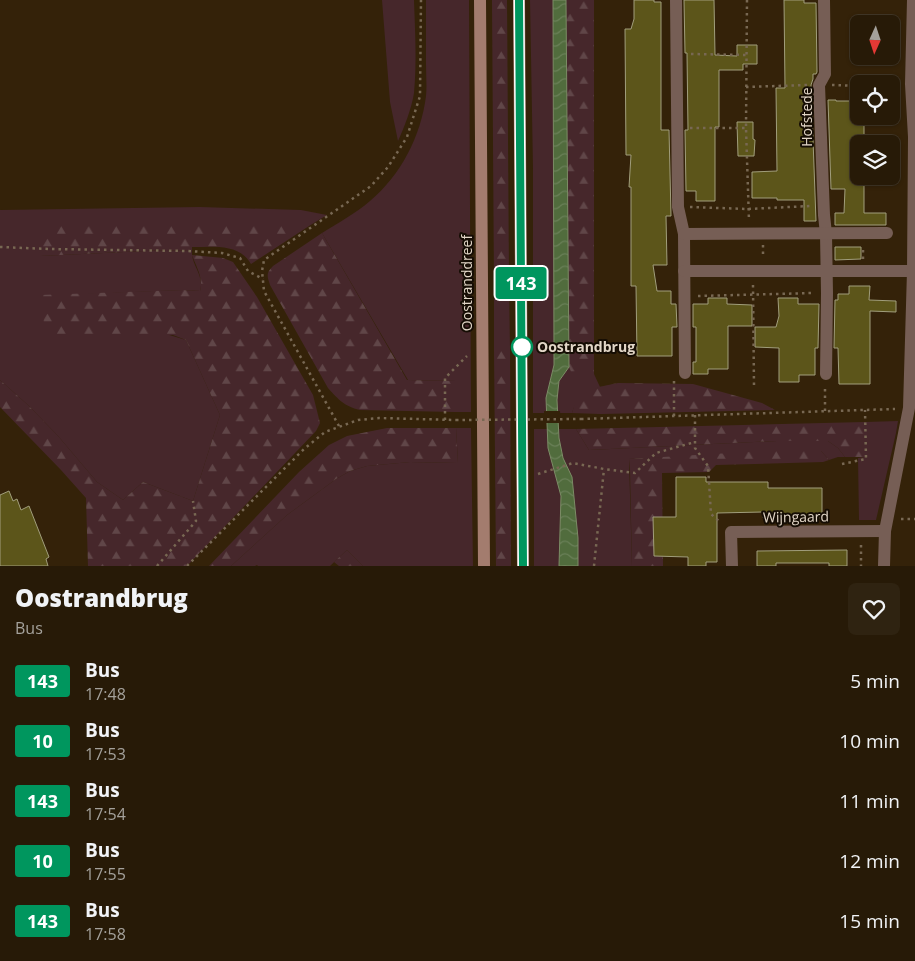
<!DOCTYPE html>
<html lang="en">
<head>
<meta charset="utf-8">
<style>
  body { margin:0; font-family:"Open Sans",sans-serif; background:#2f2311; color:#f1f3f6; height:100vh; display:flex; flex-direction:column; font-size:19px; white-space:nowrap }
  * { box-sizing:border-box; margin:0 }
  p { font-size:16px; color:#a4a19b }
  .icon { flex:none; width:28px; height:28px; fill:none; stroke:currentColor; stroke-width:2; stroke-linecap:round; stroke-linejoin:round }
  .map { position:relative; height:566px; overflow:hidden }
  .drawer { display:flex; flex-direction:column; background:#271a07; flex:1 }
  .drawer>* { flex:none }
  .badge { padding:0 10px; border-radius:4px; font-size:18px; line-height:32px }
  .needle { width:32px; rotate:183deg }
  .controls { position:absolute; left:850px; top:15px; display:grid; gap:10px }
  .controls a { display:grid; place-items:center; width:50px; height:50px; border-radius:8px; background:#271a07; box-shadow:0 1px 4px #0004,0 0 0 1px #433828; font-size:25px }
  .map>.badge { position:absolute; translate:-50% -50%; box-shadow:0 0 0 2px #fff }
  .round { display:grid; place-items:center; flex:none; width:52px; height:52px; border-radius:8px; background:#2f2311 }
  .overview { display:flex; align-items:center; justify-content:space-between; height:85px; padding:0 15px }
  h1 { font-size:24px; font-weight:800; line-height:38px }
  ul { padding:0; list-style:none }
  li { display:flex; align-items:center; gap:15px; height:60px; padding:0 15px }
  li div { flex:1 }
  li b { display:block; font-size:19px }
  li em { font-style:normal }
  li .badge { min-width:55px; font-weight:700; text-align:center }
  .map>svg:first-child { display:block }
  .green { fill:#46272b }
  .forest { fill:url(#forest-firs) }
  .water { fill:url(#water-waves); stroke:#7c8c66 }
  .pier { fill:#342209 }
  .building { fill:#5c551a; stroke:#a19e7c }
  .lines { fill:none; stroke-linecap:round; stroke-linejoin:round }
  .path { stroke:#786853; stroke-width:2.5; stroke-dasharray:2.5 4; stroke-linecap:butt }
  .street { stroke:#765e55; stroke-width:12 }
  .secondary { stroke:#a37c6e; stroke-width:12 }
  .path-bridge { stroke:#786853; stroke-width:2.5; stroke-dasharray:2.5 4; stroke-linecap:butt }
  .line-casing { stroke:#fff; stroke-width:11 }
  .line { stroke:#00965e; stroke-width:8 }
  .stop-dot { fill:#fff; stroke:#00965e; stroke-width:2.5 }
  .labels { text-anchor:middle; stroke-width:4; stroke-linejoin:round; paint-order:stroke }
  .street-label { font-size:14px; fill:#e2d6c7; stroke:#150d04 }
  .stop-label { font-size:14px; font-weight:bold; fill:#e2d6c7; stroke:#150d04; text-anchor:start }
</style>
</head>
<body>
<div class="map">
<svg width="915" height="566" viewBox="0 0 915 566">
  <defs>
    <pattern id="forest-firs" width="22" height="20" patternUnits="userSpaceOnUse" patternTransform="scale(1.25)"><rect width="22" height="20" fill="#46272b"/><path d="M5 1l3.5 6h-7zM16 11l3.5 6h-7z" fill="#604648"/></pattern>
    <pattern id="water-waves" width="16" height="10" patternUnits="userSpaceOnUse" patternTransform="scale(1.25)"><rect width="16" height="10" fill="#516c3d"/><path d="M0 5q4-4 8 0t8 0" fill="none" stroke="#6a8058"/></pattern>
  </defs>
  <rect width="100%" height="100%" fill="#342209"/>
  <g class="green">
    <path d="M 382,0 L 414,0 C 415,30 417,63 414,93 C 412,107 404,128 398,141 L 390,102 Z"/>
    <path d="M 426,0 L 469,0 L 471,412 L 455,412 L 455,381 L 408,380 L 322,233 C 338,223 356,213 370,201 C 401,175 421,136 426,96 C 427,86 426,75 426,65 C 426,43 426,22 426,0 Z"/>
    <polygon points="530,0 553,0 554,365 546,398 547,413 533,413 533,169"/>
    <path d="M 200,207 L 301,210 L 327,215 L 309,226 L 40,226 L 40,256 L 166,250 L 192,251 C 191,265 205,276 200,291 L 183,290 L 40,296 L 186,340 L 220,415 L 193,501 L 143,482 L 123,500 L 97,482 L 58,436 L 29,406 L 0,380 L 0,210 Z"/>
    <polygon points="494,281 509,281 510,348 494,348"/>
    <path d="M 569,367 L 573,374 L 594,374 L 600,387 C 583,393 578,396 572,413 L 558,413 L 557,400 L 559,381 Z"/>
    <polygon points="898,421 896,433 876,520 859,520 858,458 865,457 865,422"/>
    <polygon points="456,428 471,428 473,566 363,566 347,550 330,566 258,566 257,565 255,566 231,566 287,515 336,479 350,471 367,466 410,462 458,463"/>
    <polygon points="534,429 576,429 589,450 777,441 828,441 838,448 845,457 838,457 829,460 821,451 629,459 632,566 534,566"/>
  </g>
  <g class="forest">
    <polygon points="492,0 507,0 509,281 494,281"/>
    <polygon points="566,0 594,0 594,374 572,374 569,367"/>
    <path d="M 40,226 L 309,226 L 251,264 C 239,243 213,247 192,247 L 192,251 L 166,250 L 40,256 Z"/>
    <path d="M 322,233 L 407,380 L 455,381 L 455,412 L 360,410 C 344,406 339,400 328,388 L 270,285 C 267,276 266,273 273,266 Z"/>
    <path d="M 192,255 L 223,258 L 233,262 L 257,297 L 313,395 L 320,423 L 316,431 L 187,566 L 88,566 L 86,498 L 61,470 L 0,407 L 0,380 L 29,406 L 58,436 L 97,482 L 123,500 L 143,482 L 193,501 L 220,415 L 186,340 L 173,335 L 46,338 L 40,295 L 183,290 L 200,291 C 204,279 196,266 192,255 Z"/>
    <polygon points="494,348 510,348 511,566 496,566"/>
    <path d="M 618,383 L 693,384 L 762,403 L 775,410 L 601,414 L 572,413 C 573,410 574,405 576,401 C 585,388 604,386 618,383 Z"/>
    <polygon points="865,422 865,457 845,457 838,448 828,441 777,441 589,450 576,429"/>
    <polygon points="387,428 456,428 458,463 410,462 367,466 350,471 336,479 287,515 231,566 209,566 299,472 329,445 347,436"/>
    <polygon points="816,448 821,451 829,460 823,462 716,465 709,472 662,473 663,566 632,566 630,470 629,459"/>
    <polygon points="347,550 363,566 339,566 334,562"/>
  </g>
  <polygon class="water" points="553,0 566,0 569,367 559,381 557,400 559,438 563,458 572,477 578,538 578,566 559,566 561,496 548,448 546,398 554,365"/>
  <polygon class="pier" points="544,411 560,411 561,423 544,423"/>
  <g class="building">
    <polygon points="634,0 654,0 654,2 661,2 661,130 669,130 671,216 666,216 667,265 653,265 657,291 671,291 671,304 676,304 677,327 672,327 672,356 637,356 636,286 631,286 631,187 629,187 631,155 626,155 625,29 631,29 634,19"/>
    <polygon points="684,0 714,0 715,55 737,56 737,45 757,45 757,64 743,64 743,70 719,70 719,127 715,127 715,201 696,201 696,191 686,191 685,130 688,130 687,53 685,53"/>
    <polygon points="784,0 804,0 804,3 816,3 817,72 816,74 813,74 813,79 811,85 816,221 804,221 804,200 777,200 777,198 752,198 752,172 777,171 776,88 785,88"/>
    <polygon points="828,100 836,100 836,101 859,101 859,116 864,116 864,144 859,144 859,176 864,176 864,213 886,213 886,225 835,225 835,213 844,213 845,189 831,189"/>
    <polygon points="737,122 753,122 753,139 755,140 754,156 738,156"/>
    <polygon points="835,247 861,247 861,259 835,260"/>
    <polygon points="849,286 870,286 869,300 896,301 896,312 870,311 870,384 839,384 838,348 834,348 835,300 838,300 838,294 849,294"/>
    <polygon points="708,298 727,298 727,304 752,305 752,326 728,326 728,369 708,369 708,374 693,374 693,362 696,362 696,327 693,327 693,304 708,304"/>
    <polygon points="778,298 798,298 798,304 819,304 818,348 815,348 815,375 799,375 799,382 779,382 779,348 755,347 755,327 776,327 779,316"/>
    <polygon points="676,477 706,477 706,482 768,482 768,488 822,488 822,518 790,517 763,518 763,512 717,513 717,562 706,562 706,566 688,566 688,557 654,556 653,517 676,517"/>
    <polygon points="9,491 13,501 17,499 21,510 29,506 49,557 46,559 48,566 0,566 0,495"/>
    <polygon points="847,550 847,566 829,566 829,563 776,563 776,566 757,566 757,551"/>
  </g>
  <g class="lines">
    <g class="path">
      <polyline points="747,0 746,128 749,221"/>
      <polyline points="691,54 746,55"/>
      <polyline points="832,85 859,86"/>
      <polyline points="746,87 807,85"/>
      <polyline points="690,128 746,128"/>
      <polyline points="690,207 748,209 810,206"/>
      <polyline points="763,245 763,257"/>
      <polyline points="0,247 49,249 188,251 222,253 240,258 248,271 263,279"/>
      <polyline points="863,259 863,247"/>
      <polyline points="753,285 754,386"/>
      <polyline points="698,296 813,293"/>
      <polyline points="825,411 825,387"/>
      <polyline points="695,415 695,448 708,466 711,514 721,523"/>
      <polyline points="674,416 674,380"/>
      <polyline points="581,419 895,409"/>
      <polyline points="445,420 445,378 467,356"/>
      <polyline points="339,426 264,291 262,271 264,260 371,186 388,167 407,137 420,96 421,0"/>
      <polyline points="842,464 866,459 865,410"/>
      <polyline points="538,474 573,463 604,469 635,473 656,453 695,442"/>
      <polyline points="901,519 915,519"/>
      <polyline points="861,545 861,566"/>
      <polyline points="157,566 196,521 193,501"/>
      <polyline points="187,566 304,449 325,432 358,420 379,418 456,420"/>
      <polyline points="594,566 604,469"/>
    </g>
    <g class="street">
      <polyline points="676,0 678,207 684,234 685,373"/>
      <polyline points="824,0 825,74 819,85 824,215 826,234 827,293 826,374"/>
      <polyline points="684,234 887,233"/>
      <polyline points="684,271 913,271"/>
      <polyline points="732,566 731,532 885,531"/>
      <polyline points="884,566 885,531 909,408 913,271 914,137 911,84 913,0"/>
    </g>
    <g class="secondary">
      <polyline points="480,0 484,566"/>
      <polyline points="519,0 523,566"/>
    </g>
    <polyline class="path-bridge" points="456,420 581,419"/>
  </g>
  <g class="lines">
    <defs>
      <polyline id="line" points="519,0 523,566"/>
    </defs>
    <use href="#line" class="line-casing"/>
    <use href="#line" class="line"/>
  </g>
  <circle class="stop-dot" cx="522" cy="347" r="10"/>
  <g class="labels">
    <g class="street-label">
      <text transform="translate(807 117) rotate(-90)" y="5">Hofstede</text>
      <text transform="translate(467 283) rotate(-90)" y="5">Oostranddreef</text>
      <text transform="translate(796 517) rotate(-1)" y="5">Wijngaard</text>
    </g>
    <g class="stop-label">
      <text x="537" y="352">Oostrandbrug</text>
    </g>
  </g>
</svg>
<div class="controls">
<a><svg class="needle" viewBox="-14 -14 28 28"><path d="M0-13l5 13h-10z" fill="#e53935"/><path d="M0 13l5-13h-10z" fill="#a4a19b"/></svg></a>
<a><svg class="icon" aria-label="locate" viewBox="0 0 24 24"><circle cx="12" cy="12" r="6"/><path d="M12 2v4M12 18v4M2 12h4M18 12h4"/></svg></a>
<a><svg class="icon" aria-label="layers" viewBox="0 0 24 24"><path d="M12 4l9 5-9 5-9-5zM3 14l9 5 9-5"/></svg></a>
</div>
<b class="badge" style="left:521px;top:283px;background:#00965e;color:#fff">143</b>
</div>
<section class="drawer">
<div class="overview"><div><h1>Oostrandbrug</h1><p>Bus</p></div><a class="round"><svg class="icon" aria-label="heart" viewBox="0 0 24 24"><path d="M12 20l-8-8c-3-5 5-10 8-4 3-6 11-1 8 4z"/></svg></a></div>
<ul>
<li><span class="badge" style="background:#00965e;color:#fff">143</span><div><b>Bus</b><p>17:48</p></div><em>5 min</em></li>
<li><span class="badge" style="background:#00965e;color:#fff">10</span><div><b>Bus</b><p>17:53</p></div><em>10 min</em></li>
<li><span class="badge" style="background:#00965e;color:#fff">143</span><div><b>Bus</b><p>17:54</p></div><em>11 min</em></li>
<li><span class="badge" style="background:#00965e;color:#fff">10</span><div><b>Bus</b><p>17:55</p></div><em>12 min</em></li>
<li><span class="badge" style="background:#00965e;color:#fff">143</span><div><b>Bus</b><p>17:58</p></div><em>15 min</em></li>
</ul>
</section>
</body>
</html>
